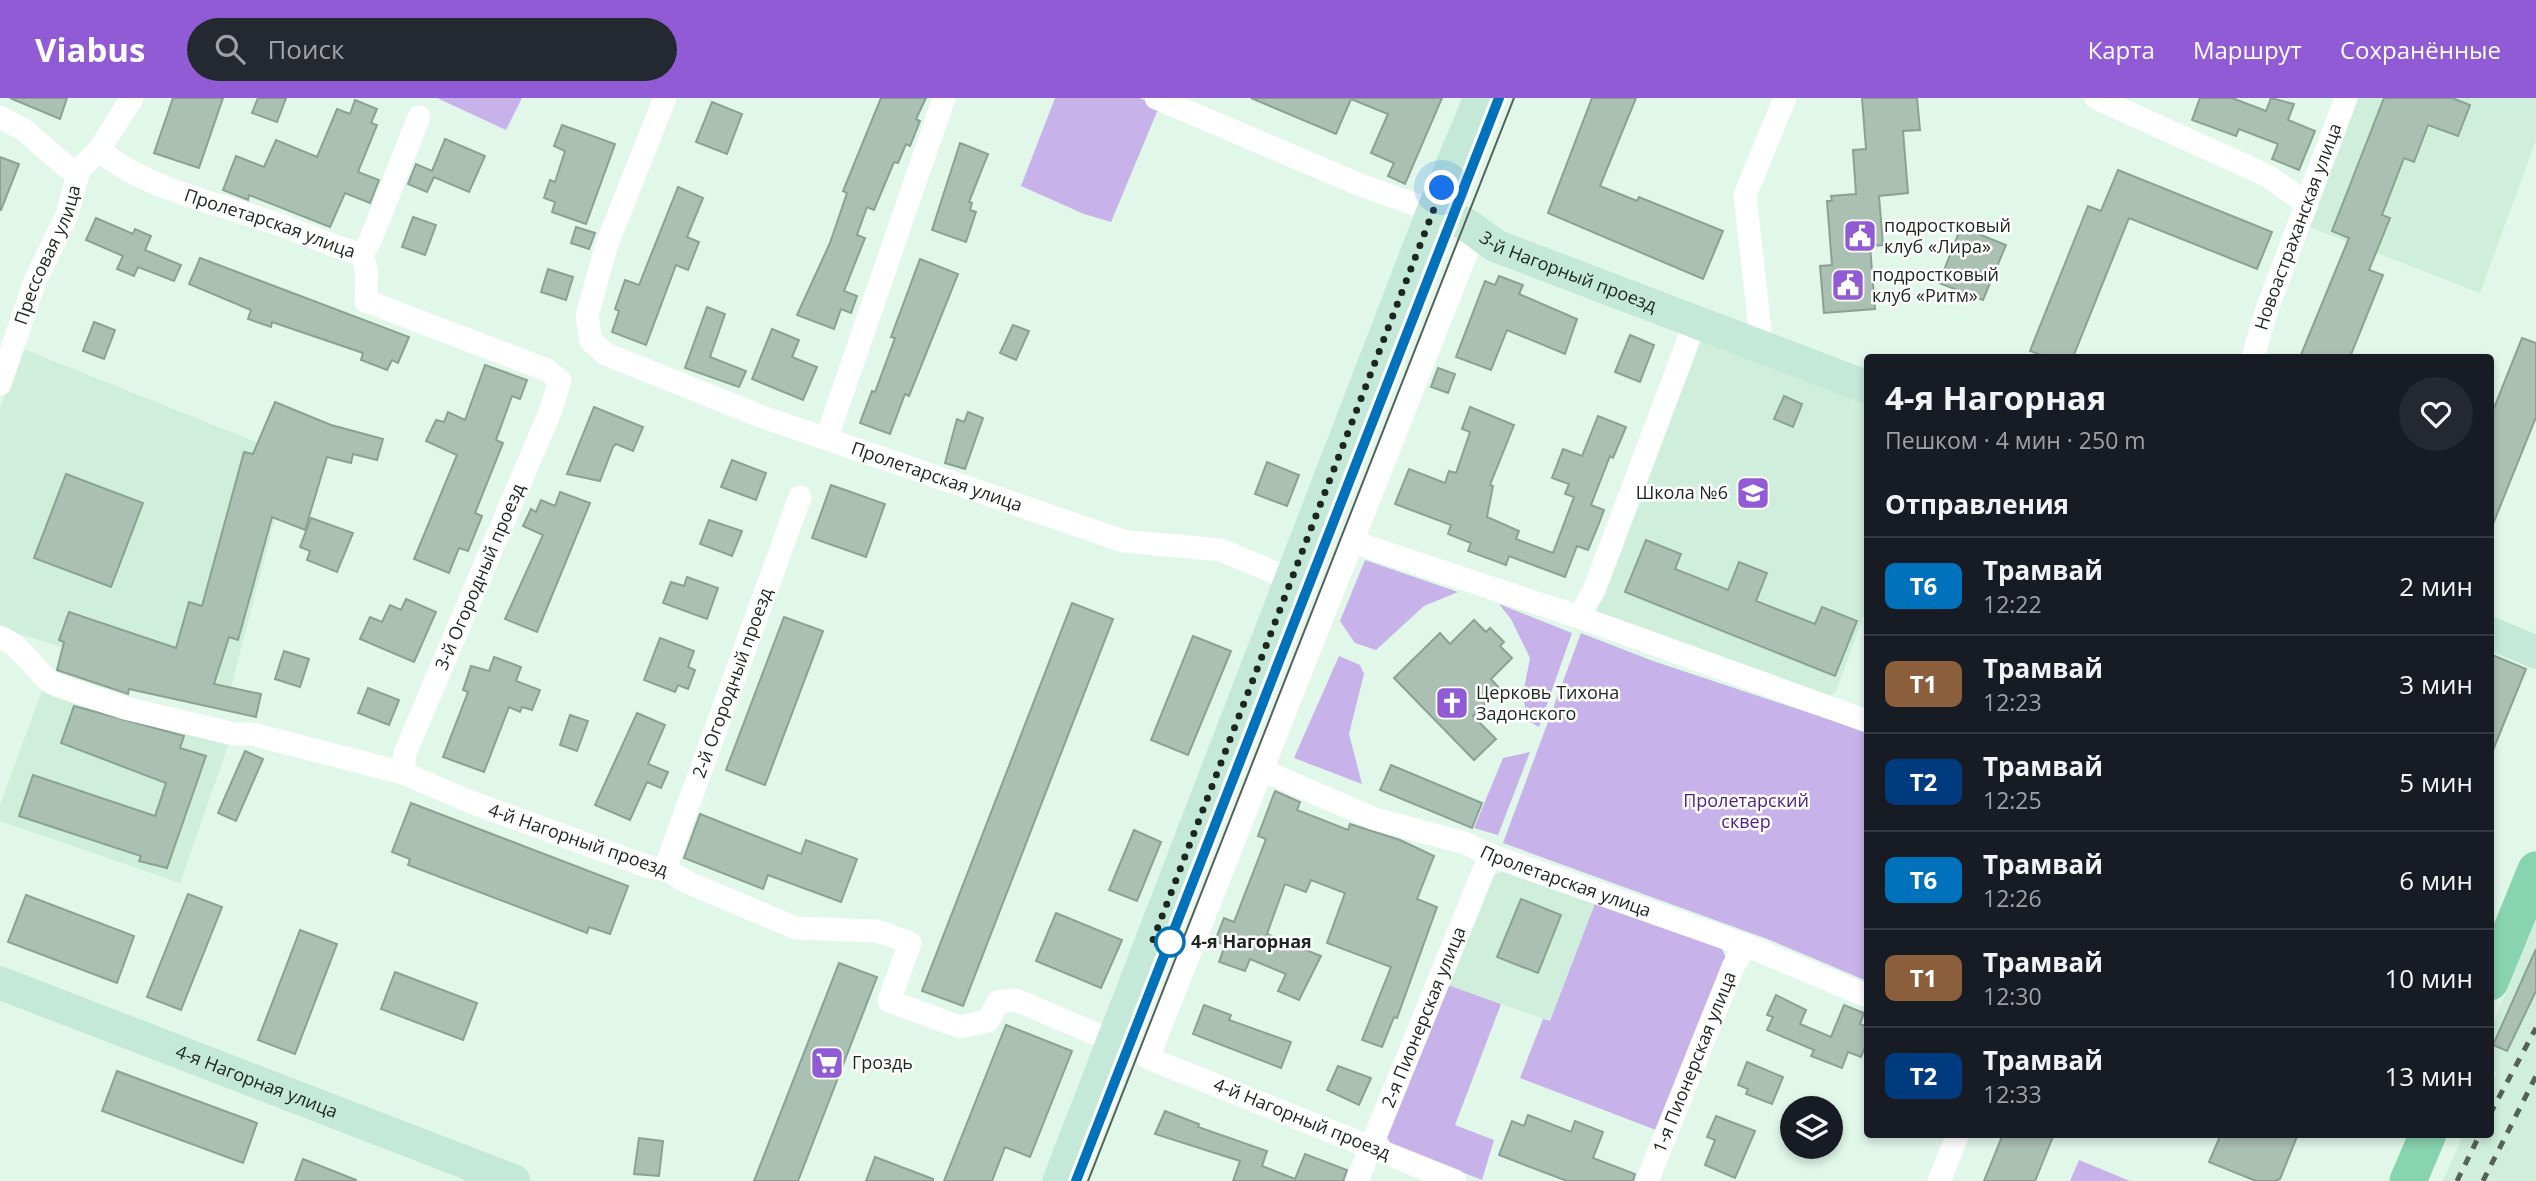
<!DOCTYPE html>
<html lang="ru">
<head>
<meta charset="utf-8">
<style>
  body { margin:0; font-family:"Open Sans",sans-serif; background:#242831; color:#f1f3f6; height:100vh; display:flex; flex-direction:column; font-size:26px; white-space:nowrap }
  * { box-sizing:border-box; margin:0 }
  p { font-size:23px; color:#9ea1a6 }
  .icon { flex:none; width:38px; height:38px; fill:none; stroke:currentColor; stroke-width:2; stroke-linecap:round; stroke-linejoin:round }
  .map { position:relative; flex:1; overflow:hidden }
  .details { position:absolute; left:1864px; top:256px; width:630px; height:784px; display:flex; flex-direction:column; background:#171b24; border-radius:7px; box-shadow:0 4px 10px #0003 }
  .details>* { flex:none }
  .badge { padding:0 14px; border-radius:10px; font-size:24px; line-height:46px }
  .tools { position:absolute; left:1780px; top:998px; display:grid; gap:14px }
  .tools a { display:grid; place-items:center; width:63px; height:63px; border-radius:50%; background:#171b24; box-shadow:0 4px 10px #0003; font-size:35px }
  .you { position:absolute; width:35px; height:35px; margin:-18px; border:5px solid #fff; border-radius:50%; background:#1a73e8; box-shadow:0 0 0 10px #1a73e833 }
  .map>.badge { position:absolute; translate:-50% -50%; box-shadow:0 0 0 4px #fff }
  h2 { padding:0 21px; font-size:26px; line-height:63px }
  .round { display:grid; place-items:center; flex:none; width:74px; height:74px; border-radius:37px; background:#242831 }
  .head { display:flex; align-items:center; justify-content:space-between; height:119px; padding:0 21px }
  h1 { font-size:33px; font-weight:700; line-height:52px }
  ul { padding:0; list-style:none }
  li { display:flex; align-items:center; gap:21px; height:98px; padding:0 21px; border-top:2px solid #363941 }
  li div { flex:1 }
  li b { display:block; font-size:26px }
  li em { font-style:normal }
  li .badge { min-width:77px; font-weight:700; text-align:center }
  header { display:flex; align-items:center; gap:42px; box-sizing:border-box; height:98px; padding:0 35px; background:#905bd4; color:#fff }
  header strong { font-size:33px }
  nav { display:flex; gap:38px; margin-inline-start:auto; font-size:24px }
  .search { width:490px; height:63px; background:#242831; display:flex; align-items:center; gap:18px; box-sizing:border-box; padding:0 24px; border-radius:38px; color:#9ea1a6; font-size:26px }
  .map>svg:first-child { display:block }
  .built { fill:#cfeedb }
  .green { fill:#c7b3e9 }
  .building { fill:#a9c0b2; stroke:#8ba194; stroke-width:2 }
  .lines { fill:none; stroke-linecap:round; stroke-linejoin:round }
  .street { stroke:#fff; stroke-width:23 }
  .secondary { stroke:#c4e9d8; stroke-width:33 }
  .primary { stroke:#88d3b0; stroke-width:37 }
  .tram { stroke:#556159; stroke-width:2 }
  .rail { stroke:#556159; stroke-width:5; stroke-dasharray:9 9; stroke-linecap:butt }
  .line-casing { stroke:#fff; stroke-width:16 }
  .line { stroke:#0072bc; stroke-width:10 }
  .walk { stroke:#1e2621; stroke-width:7; stroke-dasharray:0 12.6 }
  .stop-dot { fill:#fff; stroke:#0072bc; stroke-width:3.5 }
  .labels { text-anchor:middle; stroke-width:5; stroke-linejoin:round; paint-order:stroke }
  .street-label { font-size:18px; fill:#1e2621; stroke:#fff }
  .poi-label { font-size:18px; fill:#1e2621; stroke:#fff; text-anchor:start }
  .park-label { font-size:18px; fill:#522186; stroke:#fff }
  .stop-label { font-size:18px; font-weight:bold; fill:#1e2621; stroke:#fff; text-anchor:start }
</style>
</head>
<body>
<header>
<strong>Viabus</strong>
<div class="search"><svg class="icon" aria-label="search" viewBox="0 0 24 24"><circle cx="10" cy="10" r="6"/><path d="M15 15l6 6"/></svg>Поиск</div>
<nav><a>Карта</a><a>Маршрут</a><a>Сохранённые</a></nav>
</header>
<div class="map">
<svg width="2536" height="1083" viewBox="0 0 2536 1083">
  <rect width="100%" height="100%" fill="#e0f7e9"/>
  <g class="built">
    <polygon points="2354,0 2536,0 2536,42 2480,195 2307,128"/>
    <polygon points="1704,237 1867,300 1867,509 1836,593 1828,600 1600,520 1596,513 1695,243"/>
    <polygon points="21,250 291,358 228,601 0,530 0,311"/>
    <polygon points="43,590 230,642 180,785 0,723 0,707"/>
    <polygon points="1514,773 1596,803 1550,923 1445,886 1488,780 1501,774"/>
    <polygon points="2536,822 2536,1083 2443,1083 2464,1036 2490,1036 2490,986 2497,975 2490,972 2490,933"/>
  </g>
  <g class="green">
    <polygon points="437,0 522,0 506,32"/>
    <polygon points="1055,0 1140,0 1159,9 1111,124 1084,116 1021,88"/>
    <polygon points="1365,462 1458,494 1424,508 1376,552 1355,545 1340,523"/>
    <polygon points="1499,506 1572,535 1539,629 1527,622 1523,596 1530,560 1511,521"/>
    <polygon points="1581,535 1653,563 1867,634 1867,883 1770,842 1503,745"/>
    <polygon points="1339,558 1360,567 1364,576 1349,636 1362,686 1294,660"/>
    <polygon points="1530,654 1498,737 1474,730 1503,660"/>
    <polygon points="1596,803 1722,851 1726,860 1656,1032 1520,980 1543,921 1550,923"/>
    <polygon points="1445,886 1501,906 1455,1027 1494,1042 1482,1082 1391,1046 1384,1034"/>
    <polygon points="2079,1062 2130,1083 2070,1083"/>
  </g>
  <g class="building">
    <polygon points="10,0 67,0 60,21"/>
    <polygon points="173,0 223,0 199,70 154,55"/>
    <polygon points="258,0 286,0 277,24 252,15"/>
    <polygon points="881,0 926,0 916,21 920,23 910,48 906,46 898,65 894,64 874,112 867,109 857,137 865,140 844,193 857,198 851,215 841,211 834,231 797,217 830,145 847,95 843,93"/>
    <polygon points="1251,0 1442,0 1405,86 1388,78 1394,65 1371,55 1388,16 1351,1 1336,36"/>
    <polygon points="1592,0 1636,0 1600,88 1637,103 1639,99 1723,133 1703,181 1548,115"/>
    <polygon points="1862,0 1917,0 1920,32 1903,33 1908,95 1879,98 1883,147 1870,148 1875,211 1824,215 1820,168 1832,167 1827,103 1832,103 1831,98 1856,96 1853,52 1866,51"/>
    <polygon points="2200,0 2232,0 2266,13 2271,0 2294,6 2288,22 2315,33 2299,72 2272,61 2278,46 2239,31 2236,38 2192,22"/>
    <polygon points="2384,0 2452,0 2470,7 2458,38 2428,27 2414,64 2404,60 2382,117 2390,120 2369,172 2383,177 2350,259 2300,259 2349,140 2332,133"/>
    <polygon points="355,2 377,11 371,25 377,27 358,74 379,82 370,105 345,95 330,129 249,97 248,102 223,92 236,58 264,69 276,42 317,59 337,11 350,16"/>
    <polygon points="712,4 742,16 727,56 696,44"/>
    <polygon points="562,27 615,46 586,126 552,114 555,104 544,100 550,82 555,84 565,53 554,48"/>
    <polygon points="445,41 485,58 469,94 434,79 427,94 408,86 416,66 432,73"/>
    <polygon points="960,45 988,56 969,104 972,105 970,112 976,114 966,144 932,132"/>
    <polygon points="0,59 19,66 1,112 0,112"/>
    <polygon points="2118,72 2272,134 2257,171 2129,120 2073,259 2046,259 2030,253 2088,108 2101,113"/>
    <polygon points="678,89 703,100 687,139 699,144 688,172 676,167 646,247 612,234 619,213 615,211 625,182 639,187"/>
    <polygon points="413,119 436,127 425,157 402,149"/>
    <polygon points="96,120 133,136 135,131 151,138 145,152 181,167 174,183 138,169 134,178 117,171 123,158 86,142"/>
    <polygon points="576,129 595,135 589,151 571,145"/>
    <polygon points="1961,129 2006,147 1983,202 1939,185"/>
    <polygon points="200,160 409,239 398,265 392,262 387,272 361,262 363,255 272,224 271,229 248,221 251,212 189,186"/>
    <polygon points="920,161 958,176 909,298 905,296 890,336 860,325 872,293 875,294 895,240 891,239"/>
    <polygon points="548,171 573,179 566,202 541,194"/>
    <polygon points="1499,178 1523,187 1519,196 1577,221 1565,256 1507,232 1491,272 1456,259 1485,183 1495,187"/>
    <polygon points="707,209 725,216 710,259 746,273 739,289 685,270"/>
    <polygon points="94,224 115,232 104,261 83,253"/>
    <polygon points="1013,227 1029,233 1016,262 1000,255"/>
    <polygon points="772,231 799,242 792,259 817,269 803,302 752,281"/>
    <polygon points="1630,237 1654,247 1640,284 1615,274"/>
    <polygon points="2522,240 2536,245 2536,319 2491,431 2490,320"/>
    <polygon points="485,267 527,282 520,301 512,298 496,342 503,345 475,415 482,418 468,453 459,450 449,475 414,461 457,357 426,343 436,322 444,324 448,314 465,322"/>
    <polygon points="1438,270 1455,276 1448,295 1431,289"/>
    <polygon points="1784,298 1802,306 1793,329 1774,321"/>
    <polygon points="275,304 331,327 383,341 377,362 353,356 351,365 327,359 305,432 272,419 238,542 229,539 214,586 261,596 256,619 129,591 128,596 57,572 64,544 59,542 69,514 176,550 189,504 202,508 244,354 253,356"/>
    <polygon points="594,309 643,329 633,353 616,346 613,349 600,383 567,376"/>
    <polygon points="1470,309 1514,327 1490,387 1493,388 1487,419 1519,433 1516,441 1553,455 1574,399 1565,396 1569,386 1552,380 1563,351 1582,358 1598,318 1626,329 1613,360 1610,358 1591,407 1604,412 1598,428 1588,452 1577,448 1565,479 1509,458 1506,467 1468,453 1471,445 1448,436 1451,427 1395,406 1409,371 1445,385 1449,373 1456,375 1470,334 1462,331"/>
    <polygon points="968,314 983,320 965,371 945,365 957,321 964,324"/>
    <polygon points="732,362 766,375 756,402 721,389"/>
    <polygon points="1267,364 1299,377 1287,408 1255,396"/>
    <polygon points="66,376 143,405 111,489 34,460"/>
    <polygon points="831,387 885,406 866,459 812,440"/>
    <polygon points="560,394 590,405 537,534 505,521 543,437 523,428 531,411 536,414 541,402 555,408"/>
    <polygon points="311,420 353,435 337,474 307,462 310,453 300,449"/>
    <polygon points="709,422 742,433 732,458 700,446"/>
    <polygon points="1646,442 1681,456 1675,471 1728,492 1739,464 1767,475 1756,503 1815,526 1822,509 1857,523 1835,578 1625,494"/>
    <polygon points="687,479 718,490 707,521 663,505 671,484 684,488"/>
    <polygon points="406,501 436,514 414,564 360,541 370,519 382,524 390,507 401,512"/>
    <polygon points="1072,505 1113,521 963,908 922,893"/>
    <polygon points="784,519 823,533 765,687 726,672"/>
    <polygon points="1474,522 1486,534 1490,530 1504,544 1500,548 1512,560 1491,581 1500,591 1473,618 1496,641 1474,662 1394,580 1440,535 1450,546"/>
    <polygon points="1193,538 1231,553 1188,657 1151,642"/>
    <polygon points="660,540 694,553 688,569 695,572 688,591 678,587 675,594 644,582"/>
    <polygon points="284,553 309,561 300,589 275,581"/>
    <polygon points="2490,556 2526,571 2491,657 2490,657"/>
    <polygon points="494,559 521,569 516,583 540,592 532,612 522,609 520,614 509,609 484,674 443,659 468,594 463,592 471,568 489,573"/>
    <polygon points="368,590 399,602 389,627 358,615"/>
    <polygon points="74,608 184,638 180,650 206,658 167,770 139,763 141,758 19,718 33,677 155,718 166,685 61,645"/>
    <polygon points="637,615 665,627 648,666 668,674 661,690 647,684 630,722 595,707"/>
    <polygon points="570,617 588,623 577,653 560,647"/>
    <polygon points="245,653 263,661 236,723 218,715"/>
    <polygon points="1391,667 1482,705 1472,730 1380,692"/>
    <polygon points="1275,693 1300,704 1297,712 1348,732 1350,726 1400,742 1434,758 1417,801 1437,809 1397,920 1394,919 1382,949 1362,942 1391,869 1327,845 1345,795 1311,782 1306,794 1285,786 1267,836 1321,858 1299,902 1278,893 1286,876 1250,861 1245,873 1219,864 1225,847 1215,843 1224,820 1234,824 1266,741 1258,738"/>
    <polygon points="411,705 628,788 610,836 589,829 587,835 408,767 410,761 392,754"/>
    <polygon points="700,716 801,756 806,742 857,761 841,804 768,777 763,791 684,760"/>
    <polygon points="1134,732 1161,744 1137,803 1109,792"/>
    <polygon points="188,796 222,809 181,912 147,899"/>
    <polygon points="26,797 134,838 117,885 8,844"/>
    <polygon points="1521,801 1561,817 1538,875 1497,859"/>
    <polygon points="1056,815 1122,842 1101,890 1036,863"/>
    <polygon points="300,832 337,846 295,956 258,942"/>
    <polygon points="2536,851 2536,893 2507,953 2493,947"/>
    <polygon points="839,865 877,879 798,1083 754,1083"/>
    <polygon points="395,874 477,905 463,942 381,911"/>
    <polygon points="1776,897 1806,912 1800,926 1831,939 1844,907 1864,915 1860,926 1867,929 1867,944 1861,959 1848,954 1842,970 1811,958 1814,952 1767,932 1773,919 1767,917"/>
    <polygon points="1204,907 1231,917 1229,922 1291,944 1281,970 1193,936"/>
    <polygon points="1006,927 1072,953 1030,1059 1005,1049 992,1083 944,1083"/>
    <polygon points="1747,964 1783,979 1772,1006 1746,996 1748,991 1738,987"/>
    <polygon points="1338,968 1371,980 1359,1007 1327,992"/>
    <polygon points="117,973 257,1025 243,1065 102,1013"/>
    <polygon points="1165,1013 1199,1026 1198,1029 1267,1053 1262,1068 1295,1081 1305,1056 1347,1072 1343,1083 1233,1083 1240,1063 1155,1036"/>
    <polygon points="1528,1017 1571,1034 1575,1023 1603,1034 1593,1060 1635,1076 1633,1083 1567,1083 1499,1057 1512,1023 1524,1028"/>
    <polygon points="1716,1018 1755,1033 1735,1080 1705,1067 1715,1042 1707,1039"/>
    <polygon points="2003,1036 2054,1036 2035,1083 1984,1083"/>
    <polygon points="2221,1036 2298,1036 2280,1081 2275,1083 2256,1083 2209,1064"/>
    <polygon points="639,1040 663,1043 659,1078 634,1076"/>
    <polygon points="875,1059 933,1081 933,1083 866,1083"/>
    <polygon points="303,1061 356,1082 356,1083 295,1083"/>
  </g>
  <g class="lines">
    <g class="street">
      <path id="s1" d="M 665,0 L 607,146 L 587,218 L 591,243 L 606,256 L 760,318 L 1123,443 L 1221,452 L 1292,482"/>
      <polyline points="1156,0 1358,86 1433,113"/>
      <polyline points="2096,0 2268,78 2307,106"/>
      <polyline points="0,19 24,32 67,69 79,72"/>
      <path id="s2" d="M 99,52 C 147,93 227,107 286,129 C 312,138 335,150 362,156 L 367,175 L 366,203 L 547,272 L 560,283 L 550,314 L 405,655 L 403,675"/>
      <polyline points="362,156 370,143 419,19"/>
      <polyline points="1755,246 1760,231 1745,97 1785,0"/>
      <path id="s3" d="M 2253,259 L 2266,214 L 2346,0"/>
      <path id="s4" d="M 0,286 L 35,183 L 67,117 L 79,72 L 99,52 L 132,0"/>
      <polyline points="827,339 944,0"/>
      <polyline points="1353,444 1579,519 1867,623"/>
      <polyline points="1579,519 1595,490 1696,222"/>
      <path d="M 0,539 C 28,551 37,579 56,587 L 125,610 L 234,636 L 252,636 L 403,675 L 468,703 L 649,769 L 665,771 L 689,785 L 796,830 L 877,833 L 910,845 L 889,903 L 960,929 L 988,923 L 998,904 L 1016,902 L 1115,944"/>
      <path id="s5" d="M 1264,673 L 1375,721 L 1465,745 L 1490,757 L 1745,847 L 1867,898"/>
      <path id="s6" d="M 665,771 L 800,399"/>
      <path id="s7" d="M 1357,1083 L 1490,757"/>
      <polyline points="1455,1083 1148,960 1468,151 1479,134"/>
      <path id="s8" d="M 1647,1083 L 1733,869 L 1745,847"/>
      <polyline points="1939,1083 1958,1036"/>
    </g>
    <g class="secondary">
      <path id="s9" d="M 1433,113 L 1464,125 L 1496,148 L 1867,289"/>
      <polyline points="2490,535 2536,554"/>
      <path id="s10" d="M 0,885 L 514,1083"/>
      <polyline points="1059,1083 1433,113 1480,0"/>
    </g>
    <g class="primary">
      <polyline points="2490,884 2536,772"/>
      <polyline points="2408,1083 2428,1036"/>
    </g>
    <g class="tram">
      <polyline points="1076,1083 1499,0"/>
      <polyline points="1088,1083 1514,0"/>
    </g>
    <g class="rail">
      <polyline points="2490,1016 2536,930"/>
      <polyline points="2457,1083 2480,1036"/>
      <polyline points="2483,1083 2536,978"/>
    </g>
  </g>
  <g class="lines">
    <defs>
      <polyline id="line" points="1076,1083 1499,0"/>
    </defs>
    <use href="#line" class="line-casing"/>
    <use href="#line" class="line"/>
    <polyline class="walk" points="1170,844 1151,847 1442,90"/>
  </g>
  <defs>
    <symbol id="civic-square" viewBox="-11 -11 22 22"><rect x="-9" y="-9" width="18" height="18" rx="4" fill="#905bd4" stroke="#fff"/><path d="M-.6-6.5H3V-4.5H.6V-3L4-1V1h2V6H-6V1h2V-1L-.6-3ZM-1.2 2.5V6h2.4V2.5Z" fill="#fff"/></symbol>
    <symbol id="school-square" viewBox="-11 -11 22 22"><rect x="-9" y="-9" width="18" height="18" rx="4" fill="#905bd4" stroke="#fff"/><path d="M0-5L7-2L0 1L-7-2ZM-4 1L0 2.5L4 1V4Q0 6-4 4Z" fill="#fff"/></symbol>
    <symbol id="church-square" viewBox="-11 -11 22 22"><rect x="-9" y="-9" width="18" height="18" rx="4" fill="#905bd4" stroke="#fff"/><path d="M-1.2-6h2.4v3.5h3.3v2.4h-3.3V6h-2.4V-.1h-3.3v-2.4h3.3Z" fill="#fff"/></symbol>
    <symbol id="supermarket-square" viewBox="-11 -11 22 22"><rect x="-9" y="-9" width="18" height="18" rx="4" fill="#905bd4" stroke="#fff"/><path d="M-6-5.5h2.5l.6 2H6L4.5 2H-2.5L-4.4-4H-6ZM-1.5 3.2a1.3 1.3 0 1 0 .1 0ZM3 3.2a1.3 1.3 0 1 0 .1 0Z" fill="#fff"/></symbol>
  </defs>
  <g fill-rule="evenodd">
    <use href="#civic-square" x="1841" y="119" width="38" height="38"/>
    <use href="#civic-square" x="1829" y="168" width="38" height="38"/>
    <use href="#school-square" x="1734" y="376" width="38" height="38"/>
    <use href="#church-square" x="1433" y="586" width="38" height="38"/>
    <use href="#supermarket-square" x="808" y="946" width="38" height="38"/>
  </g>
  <circle class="stop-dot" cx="1170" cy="844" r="14"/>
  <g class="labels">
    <g class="street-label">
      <text dy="6" stroke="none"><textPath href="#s2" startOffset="187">Пролетарская улица</textPath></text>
      <text dy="6" stroke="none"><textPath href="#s3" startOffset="138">Новоастраханская улица</textPath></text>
      <text dy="6" stroke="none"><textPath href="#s4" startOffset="138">Прессовая улица</textPath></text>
      <text dy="6" stroke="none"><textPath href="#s9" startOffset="149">3-й Нагорный проезд</textPath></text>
      <text dy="6" stroke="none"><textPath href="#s1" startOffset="630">Пролетарская улица</textPath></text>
      <text transform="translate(480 479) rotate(-67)" y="6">3-й Огородный проезд</text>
      <text dy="6" stroke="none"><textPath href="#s6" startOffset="198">2-й Огородный проезд</textPath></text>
      <text transform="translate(578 742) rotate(19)" y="6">4-й Нагорный проезд</text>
      <text dy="6" stroke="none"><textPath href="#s5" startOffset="322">Пролетарская улица</textPath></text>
      <text dy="6" stroke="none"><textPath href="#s7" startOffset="177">2-я Пионерская улица</textPath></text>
      <text dy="6" stroke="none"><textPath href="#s8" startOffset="128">1-я Пионерская улица</textPath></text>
      <text dy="6" stroke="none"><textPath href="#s10" startOffset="275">4-я Нагорная улица</textPath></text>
      <text transform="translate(1302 1021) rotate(22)" y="6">4-й Нагорный проезд</text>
    </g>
    <g class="poi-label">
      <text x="1884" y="134">подростковый<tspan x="1884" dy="21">клуб «Лира»</tspan></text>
      <text x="1872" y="183">подростковый<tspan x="1872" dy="21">клуб «Ритм»</tspan></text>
      <text x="1728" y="401" text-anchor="end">Школа №6</text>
      <text x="1476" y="601">Церковь Тихона<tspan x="1476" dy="21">Задонского</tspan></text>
      <text x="852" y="971">Гроздь</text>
    </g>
    <g class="park-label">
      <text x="1746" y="709">Пролетарский<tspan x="1746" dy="21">сквер</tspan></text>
    </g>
    <g class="stop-label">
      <text x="1191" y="850">4-я Нагорная</text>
    </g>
  </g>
</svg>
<div class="tools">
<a><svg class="icon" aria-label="layers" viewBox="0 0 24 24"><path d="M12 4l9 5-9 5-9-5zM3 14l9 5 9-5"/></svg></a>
</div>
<div class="you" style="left:1442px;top:90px"></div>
<section class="details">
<div class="head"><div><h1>4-я Нагорная</h1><p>Пешком · 4 мин · 250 m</p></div><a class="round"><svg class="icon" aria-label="heart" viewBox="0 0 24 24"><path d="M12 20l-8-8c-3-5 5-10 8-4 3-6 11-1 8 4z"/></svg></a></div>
<h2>Отправления</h2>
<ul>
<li><span class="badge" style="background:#0072bc;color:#fff">T6</span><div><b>Трамвай</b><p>12:22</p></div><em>2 мин</em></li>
<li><span class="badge" style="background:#8b5e3c;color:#fff">T1</span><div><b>Трамвай</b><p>12:23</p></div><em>3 мин</em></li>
<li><span class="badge" style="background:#003b80;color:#fff">T2</span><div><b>Трамвай</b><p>12:25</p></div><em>5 мин</em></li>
<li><span class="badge" style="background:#0072bc;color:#fff">T6</span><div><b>Трамвай</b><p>12:26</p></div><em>6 мин</em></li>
<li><span class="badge" style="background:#8b5e3c;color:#fff">T1</span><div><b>Трамвай</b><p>12:30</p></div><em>10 мин</em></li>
<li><span class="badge" style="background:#003b80;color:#fff">T2</span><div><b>Трамвай</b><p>12:33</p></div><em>13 мин</em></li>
</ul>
</section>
</div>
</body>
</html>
